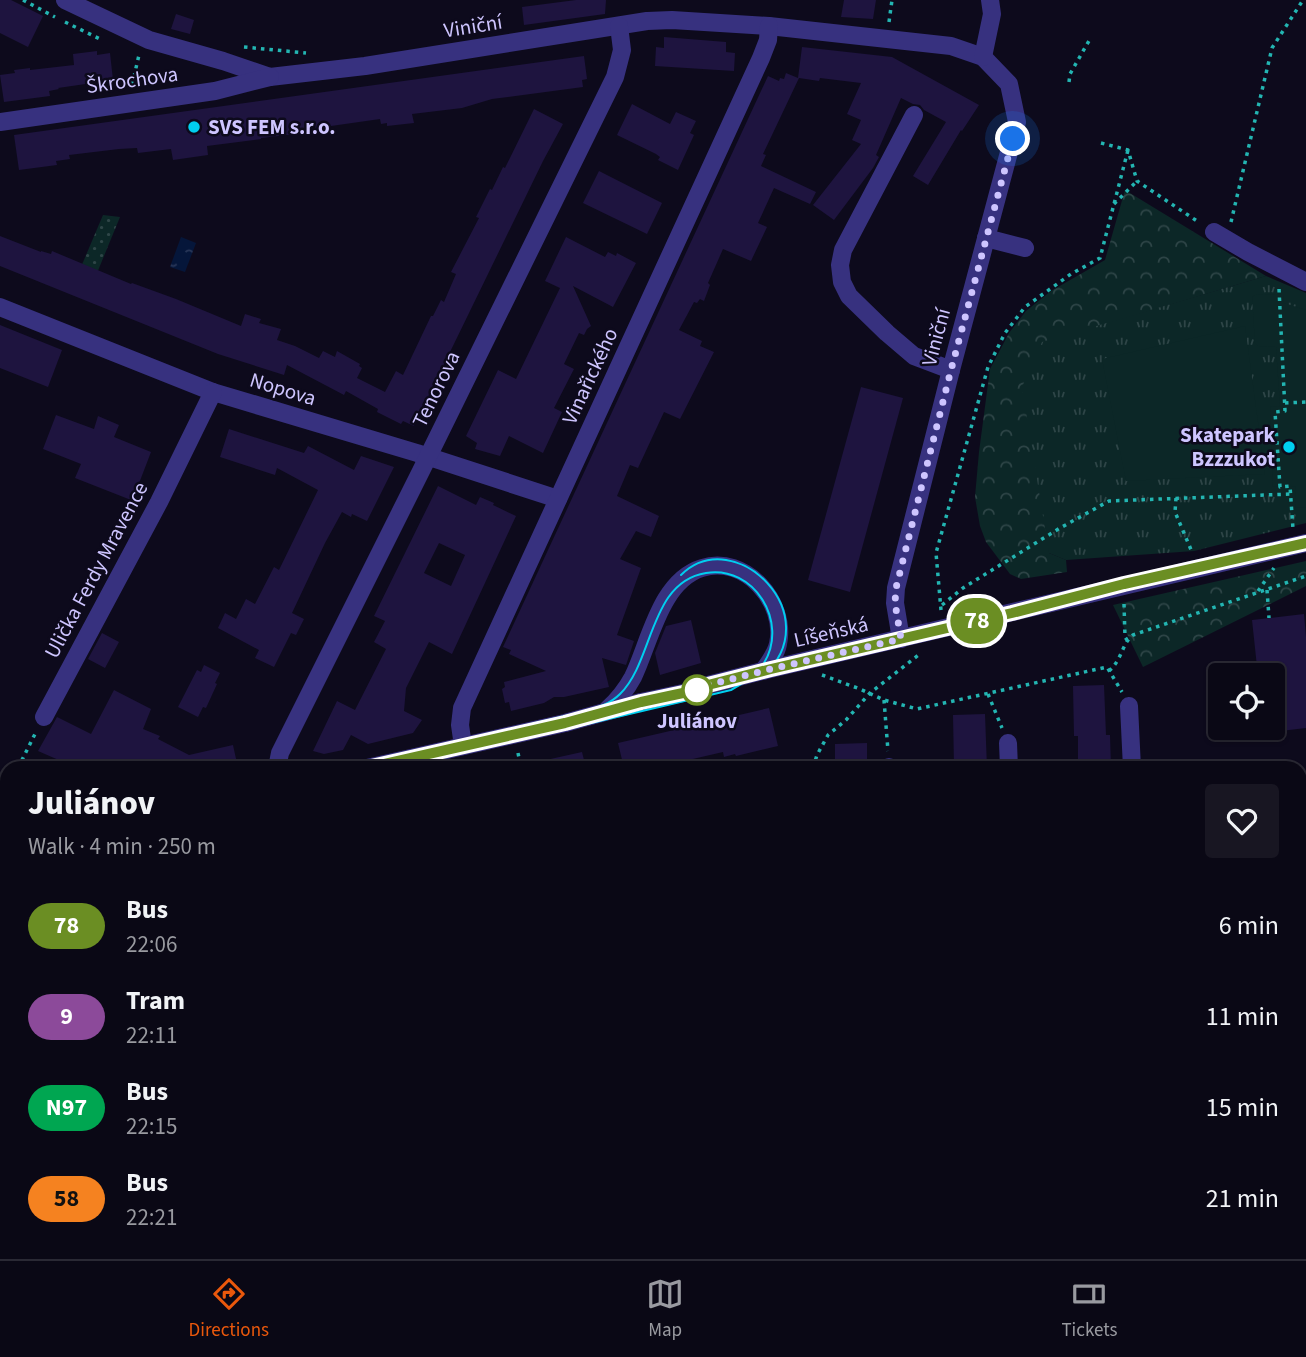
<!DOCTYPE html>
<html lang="en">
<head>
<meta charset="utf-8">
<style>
  body { margin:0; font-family:"Source Sans 3",sans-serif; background:#181622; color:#f1f3f6; height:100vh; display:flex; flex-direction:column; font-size:26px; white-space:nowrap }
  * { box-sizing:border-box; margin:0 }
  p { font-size:23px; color:#999aa0 }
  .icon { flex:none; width:38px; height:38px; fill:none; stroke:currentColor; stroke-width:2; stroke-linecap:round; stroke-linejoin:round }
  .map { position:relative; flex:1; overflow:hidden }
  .panel { position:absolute; left:0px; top:761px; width:1307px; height:499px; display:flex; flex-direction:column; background:#0a0815; border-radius:21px 21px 0 0; box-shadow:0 2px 5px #0004,0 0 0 2px #2a2934 }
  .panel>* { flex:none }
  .badge { padding:0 14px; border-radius:23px; font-size:24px; line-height:46px }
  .tools { position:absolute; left:1208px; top:663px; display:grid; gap:14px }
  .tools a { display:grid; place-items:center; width:77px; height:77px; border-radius:7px; background:#0a0815; box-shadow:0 2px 5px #0004,0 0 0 2px #2a2934; font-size:35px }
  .you { position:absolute; width:35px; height:35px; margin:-18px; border:5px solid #fff; border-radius:50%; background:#1a73e8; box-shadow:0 0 0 10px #1a73e833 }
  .map>.badge { position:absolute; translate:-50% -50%; box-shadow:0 0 0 4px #fff }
  .round { display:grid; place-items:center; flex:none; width:74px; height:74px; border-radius:7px; background:#181622 }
  .head { display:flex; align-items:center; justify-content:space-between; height:119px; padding:0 28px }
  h1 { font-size:33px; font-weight:800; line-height:52px }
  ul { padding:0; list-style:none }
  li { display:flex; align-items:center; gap:21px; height:91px; padding:0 28px }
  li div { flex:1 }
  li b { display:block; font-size:26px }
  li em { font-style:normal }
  li .badge { min-width:77px; font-weight:700; text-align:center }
  .menu { display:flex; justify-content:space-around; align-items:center; height:98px; border-top:2px solid #2a2934; background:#0a0815; font-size:19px; color:#999aa0 }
  .menu a { display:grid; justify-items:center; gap:4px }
  .menu .active { color:#ea580c }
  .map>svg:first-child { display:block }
  .grass { fill:url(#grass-dots) }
  .forest { fill:url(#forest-crowns) }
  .park { fill:url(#park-tufts) }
  .pitch { fill:#0c2727 }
  .water { fill:url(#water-ripples) }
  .building { fill:#1e143f; fill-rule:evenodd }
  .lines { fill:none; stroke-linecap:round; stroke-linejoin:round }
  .path { stroke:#23b5b2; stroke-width:3.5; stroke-dasharray:3.5 5; stroke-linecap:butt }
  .minor { stroke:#37317f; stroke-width:18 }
  .tram { stroke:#00cff0; stroke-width:2 }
  .line-casing { stroke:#fff; stroke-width:16 }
  .line { stroke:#6b8e23; stroke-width:10 }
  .walk { stroke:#cec5ff; stroke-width:7; stroke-dasharray:0 12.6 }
  .poi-dot { fill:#00cff0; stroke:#0d0a1c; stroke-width:2.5 }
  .stop-dot { fill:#fff; stroke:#6b8e23; stroke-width:3.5 }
  .labels { text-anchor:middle; stroke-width:5; stroke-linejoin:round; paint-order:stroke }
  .street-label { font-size:21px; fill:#cec5ff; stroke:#0d0a1c }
  .poi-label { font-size:21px; font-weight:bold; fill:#cec5ff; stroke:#0d0a1c; text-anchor:start }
  .stop-label { font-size:21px; font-weight:bold; fill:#cec5ff; stroke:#0d0a1c }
</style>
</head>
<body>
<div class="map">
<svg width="1306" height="1259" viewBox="0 0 1306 1259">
  <defs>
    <pattern id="grass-dots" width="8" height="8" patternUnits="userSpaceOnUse" patternTransform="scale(1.75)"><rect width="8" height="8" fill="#0c2727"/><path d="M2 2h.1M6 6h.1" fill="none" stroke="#2e4547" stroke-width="1.8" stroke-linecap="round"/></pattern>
    <pattern id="forest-crowns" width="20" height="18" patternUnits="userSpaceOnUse" patternTransform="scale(1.75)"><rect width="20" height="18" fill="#0c2727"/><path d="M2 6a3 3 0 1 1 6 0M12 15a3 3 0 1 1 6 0" fill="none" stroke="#2e4547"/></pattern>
    <pattern id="park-tufts" width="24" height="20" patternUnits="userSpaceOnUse" patternTransform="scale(1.75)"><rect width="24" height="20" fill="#0c2727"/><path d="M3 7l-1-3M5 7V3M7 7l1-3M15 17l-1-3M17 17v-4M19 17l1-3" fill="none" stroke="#2e4547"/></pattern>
    <pattern id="water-ripples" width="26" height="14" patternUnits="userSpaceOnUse" patternTransform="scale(1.75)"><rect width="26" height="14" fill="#05163a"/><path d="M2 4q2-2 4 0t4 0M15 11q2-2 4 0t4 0" fill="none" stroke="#283658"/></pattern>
  </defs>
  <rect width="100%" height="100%" fill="#0d0a1c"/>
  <polygon class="grass" points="103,215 120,217 97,273 81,267"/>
  <g class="forest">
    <polygon points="1125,190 1266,276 1042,343 1049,553 1066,560 1067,572 1021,579 1010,574 986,542 980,526 975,497 979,452 990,369 1009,333 1026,311 1051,291 1105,260"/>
    <polygon points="1306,561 1306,586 1143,667 1113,605"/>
  </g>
  <g class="park">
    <polygon points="1266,276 1306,293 1306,523 1194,551 1066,560 1049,553 1022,387 1042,342"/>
    <polygon points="1300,1070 1306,1078 1306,1226 1300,1215"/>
  </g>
  <g class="pitch">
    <polygon points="1283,294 1284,303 1306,310 1306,507 1296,508 1295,486 1273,487 1270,407 1280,406 1276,347 1258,346 1255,343 1252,297 1255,295"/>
    <polygon points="1245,326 1265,474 1126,481 1102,359"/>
  </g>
  <polygon class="water" points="181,237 196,243 185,272 170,267"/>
  <g class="building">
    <polygon points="0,0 11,0 43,16 28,47 0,33"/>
    <polygon points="576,0 606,0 605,14 524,25 522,7"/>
    <polygon points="844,0 876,0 873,19 841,17"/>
    <polygon points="176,14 194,20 190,34 171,29"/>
    <polygon points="664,37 726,42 726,52 735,53 734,71 655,66 656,47 664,48"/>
    <polygon points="802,47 892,57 979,105 962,131 961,130 928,185 913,176 946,122 924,110 920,105 913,104 901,98 876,155 879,157 873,168 834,220 813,205 861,144 852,140 861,120 847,114 861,83 820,78 819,81 799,78 763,154 766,155 761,166 816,192 810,204 774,188 758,223 767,227 751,261 723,249 708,283 710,285 704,301 700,299 697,303 694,302 679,330 702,341 700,346 714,352 680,419 664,412 638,468 630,465 617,496 659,516 651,537 636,531 620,559 641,568 617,635 634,641 626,665 602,658 609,687 564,697 554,697 544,703 511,711 509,702 505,703 502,689 505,687 504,682 546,671 509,654 511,650 503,647 768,76 779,81 780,78 784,79 786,73 798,78"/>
    <polygon points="97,51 97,55 110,53 113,80 58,88 59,89 49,91 50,96 4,102 0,75 15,73 14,70 30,68 30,70 74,65 73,54"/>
    <polygon points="584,56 587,79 582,80 583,87 492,99 462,108 412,114 414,123 387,126 387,123 381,124 380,119 331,126 331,130 261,138 261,139 207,146 208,155 173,160 171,149 138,153 137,148 119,149 69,155 70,159 56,161 57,165 19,170 14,135"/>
    <polygon points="632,104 670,124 676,112 696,121 690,133 694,135 678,170 658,160 660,157 656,154 617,135"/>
    <polygon points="534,109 563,124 543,161 414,426 403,421 401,424 377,412 378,409 346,391 344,395 287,365 284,375 218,354 0,266 0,236 41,252 41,251 51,254 52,251 131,284 132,283 176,299 241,326 245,314 261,319 259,323 281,329 277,340 295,346 319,358 323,351 335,357 337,351 360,364 359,366 362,368 357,378 385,392 396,371 403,375 431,316 433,316 441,300 444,302 456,274 451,272 479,218 476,217 490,189 492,190 503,167 505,168"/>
    <polygon points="599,171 662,203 647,234 583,203"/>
    <polygon points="566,237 605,257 608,252 616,256 617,253 636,263 613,307 573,286 591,326 587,329 584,335 579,333 564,364 574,369 554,408 562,412 543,453 509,436 500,456 475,449 477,443 466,436 498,370 516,379 560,288 545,281"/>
    <polygon points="0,325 62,350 48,387 0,368"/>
    <polygon points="861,387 903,398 850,592 808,580"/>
    <polygon points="56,415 94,429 98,416 119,425 114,437 151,452 138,486 131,500 75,478 81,464 43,449"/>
    <polygon points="229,429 304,453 308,446 354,470 361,456 394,467 367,521 352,514 351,517 342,512 325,543 292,613 304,619 296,635 291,633 274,667 255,658 259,650 218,628 225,613 236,619 246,599 255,604 274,567 279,570 318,490 277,468 275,475 220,457"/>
    <path d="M 438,486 L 476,505 L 480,497 L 494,503 L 493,505 L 516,516 L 452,654 L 429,642 L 406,688 L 404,711 L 422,720 L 413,733 L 368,744 L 351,735 L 343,750 L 324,754 L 313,751 L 337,701 L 355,710 L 386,649 L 374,642 L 385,621 L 374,616 ZM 439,543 L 465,555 L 451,586 L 424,573 Z"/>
    <polygon points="1304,614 1306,637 1306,728 1272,732 1272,676 1258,676 1252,620"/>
    <polygon points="691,620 701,663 660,675 655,653 666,626"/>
    <polygon points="102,633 119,642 105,668 88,659"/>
    <polygon points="204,665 220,673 215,683 217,684 206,708 203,707 198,717 178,707 197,670 201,672"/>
    <polygon points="1104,685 1106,735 1110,735 1111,768 1078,768 1078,736 1074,736 1073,686"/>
    <polygon points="114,690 151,709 143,729 160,736 158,739 189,755 233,745 238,768 77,768 38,751 57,717 91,734"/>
    <polygon points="769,708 778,746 736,756 735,754 724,757 723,752 654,768 624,768 618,743"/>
    <polygon points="985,714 987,768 958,768 958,766 954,766 953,715"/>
    <polygon points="867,743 867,768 835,768 835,744"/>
    <polygon points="582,752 586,768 538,768 537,762"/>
  </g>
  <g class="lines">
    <g class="path">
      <polyline points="23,0 55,17"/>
      <polyline points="65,22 102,40"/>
      <polyline points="889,22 892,0"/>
      <polyline points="244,47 306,53"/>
      <polyline points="1069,82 1070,74 1090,39"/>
      <polyline points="132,85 139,55"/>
      <polyline points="1101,143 1128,150 1137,181 1200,223"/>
      <polyline points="1114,204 1137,181"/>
      <polyline points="1231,222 1272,48 1303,0"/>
      <polyline points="1279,289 1285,411 1275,412 1280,487 1290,486 1293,529"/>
      <polyline points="1285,403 1306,402"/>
      <polyline points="1176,498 1175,512 1192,552"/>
      <polyline points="1267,590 1269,618"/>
      <polyline points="1258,591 1274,568"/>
      <polyline points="1124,604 1125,637 1127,640"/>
      <polyline points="942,605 963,588 1060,528 1109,501 1291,494"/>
      <polyline points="941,610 936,553 988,367 1005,333 1025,307 1071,274 1100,258 1128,150"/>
      <path d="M 1109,671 C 1122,660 1122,643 1133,635 L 1306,576"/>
      <polyline points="822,675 860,689 884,700 917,709 1107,667 1122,692"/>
      <polyline points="988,694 1002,728"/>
      <polyline points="884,700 888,751"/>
      <polyline points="518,753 521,768"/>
      <polyline points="18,768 36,732"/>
      <polyline points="813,768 817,755 828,735 846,720 870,693 921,653"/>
      <polyline points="0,805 7,791"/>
      <polyline points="0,1025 7,1035"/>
      <polyline points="1300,1110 1306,1118"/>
      <polyline points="156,1253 160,1259"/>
    </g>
    <g class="minor">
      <polyline points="65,0 149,40 223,61 270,77 365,66 647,21 672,20 769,26 951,46 983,57 1009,84 1017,122 951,370 896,588 895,603 901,639"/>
      <polyline points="983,57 992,14 990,0"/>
      <polyline points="914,115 843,250 840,265 842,282 849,296 887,333 914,356 951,370"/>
      <polyline points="0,122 215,91 270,77"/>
      <polyline points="1214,232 1248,252 1306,282"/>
      <polyline points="986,238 1025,248"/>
      <polyline points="0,307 213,392 417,453 558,499"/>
      <polyline points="1129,706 1132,768"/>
      <path d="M 607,710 C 618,700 626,690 633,677 C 650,642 660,581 702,568 C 745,554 787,602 778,644 C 776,654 769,663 763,671"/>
      <polyline points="44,717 159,502 213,392"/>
      <polyline points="1008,743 1009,768"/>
      <polyline points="463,746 460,725 462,708 761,58 768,40 769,26"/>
      <polyline points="889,767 889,768"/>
      <polyline points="277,768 280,753 421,471 615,77 622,50 619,26"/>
      <polyline points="367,768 565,723 641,702 697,690 708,685 770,669 1306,543"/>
      <polyline points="0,842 7,841"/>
      <polyline points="0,986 7,998"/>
      <polyline points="1300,1027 1306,1034"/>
      <polyline points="184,1253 188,1259"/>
      <polyline points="872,1253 877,1259"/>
      <polyline points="453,1259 460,1253"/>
      <polyline points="807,1259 813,1253"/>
    </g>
    <g class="tram">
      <path d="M 681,575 C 735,522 830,616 763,676"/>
      <path d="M 347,768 L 582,712 C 596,708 609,705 620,694 C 654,661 649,582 706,573 C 754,565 789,622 764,663 C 756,675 744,683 731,690 L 566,729 L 479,746 L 385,768"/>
      <polyline points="0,846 7,845"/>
    </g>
  </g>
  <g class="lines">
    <defs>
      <polyline id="line" points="367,768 565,723 641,702 697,690 708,685 771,669 1012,613 1124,584 1306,543"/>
    </defs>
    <use href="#line" class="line-casing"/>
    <use href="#line" class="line"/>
    <polyline class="walk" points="697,690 708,685 771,669 901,639 895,603 896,588 951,370 1013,139"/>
  </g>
  <g class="poi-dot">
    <circle cx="194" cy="127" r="7"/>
    <circle cx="1289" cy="447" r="7"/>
  </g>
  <circle class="stop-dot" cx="697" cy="690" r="14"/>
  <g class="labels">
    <g class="street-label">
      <text transform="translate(473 26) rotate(-9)" y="7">Viniční</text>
      <text transform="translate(132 80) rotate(-8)" y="7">Škrochova</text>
      <text transform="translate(936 337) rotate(-75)" y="7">Viniční</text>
      <text transform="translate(590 376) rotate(-65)" y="7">Vinařického</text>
      <text transform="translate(283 389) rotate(17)" y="7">Nopova</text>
      <text transform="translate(436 389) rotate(-64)" y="7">Tenorova</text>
      <text transform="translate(96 570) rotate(-62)" y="7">Ulička Ferdy Mravence</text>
      <text transform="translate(831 632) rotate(-13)" y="7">Líšeňská</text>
    </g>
    <g class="poi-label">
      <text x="208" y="134">SVS FEM s.r.o.</text>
      <text x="1275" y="442" text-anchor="end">Skatepark<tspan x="1275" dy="24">Bzzzukot</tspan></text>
    </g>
    <g class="stop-label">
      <text x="697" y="728">Juliánov</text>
    </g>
  </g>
</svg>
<div class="tools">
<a><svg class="icon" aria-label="locate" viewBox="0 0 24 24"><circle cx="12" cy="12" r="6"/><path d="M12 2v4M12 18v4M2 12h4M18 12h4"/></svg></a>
</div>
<div class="you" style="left:1013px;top:139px"></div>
<b class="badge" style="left:977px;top:621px;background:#6b8e23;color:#fff">78</b>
<section class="panel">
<div class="head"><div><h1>Juliánov</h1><p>Walk · 4 min · 250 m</p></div><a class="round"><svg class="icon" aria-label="heart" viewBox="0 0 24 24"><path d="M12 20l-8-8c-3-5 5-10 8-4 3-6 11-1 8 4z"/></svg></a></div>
<ul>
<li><span class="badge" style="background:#6b8e23;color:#fff">78</span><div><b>Bus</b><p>22:06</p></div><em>6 min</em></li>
<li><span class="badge" style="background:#8c4a9a;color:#fff">9</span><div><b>Tram</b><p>22:11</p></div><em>11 min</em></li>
<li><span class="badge" style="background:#00a651;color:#fff">N97</span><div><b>Bus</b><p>22:15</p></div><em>15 min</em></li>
<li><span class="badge" style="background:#f58220;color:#111">58</span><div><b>Bus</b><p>22:21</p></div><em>21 min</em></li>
</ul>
</section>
</div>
<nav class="menu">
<a class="active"><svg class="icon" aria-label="directions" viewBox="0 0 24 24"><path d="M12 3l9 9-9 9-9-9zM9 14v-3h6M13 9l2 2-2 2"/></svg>Directions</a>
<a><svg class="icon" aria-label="map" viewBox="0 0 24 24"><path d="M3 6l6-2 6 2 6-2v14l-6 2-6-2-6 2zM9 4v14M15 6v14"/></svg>Map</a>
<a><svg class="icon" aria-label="tickets" viewBox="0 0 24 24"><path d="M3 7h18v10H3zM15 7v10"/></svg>Tickets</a>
</nav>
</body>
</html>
